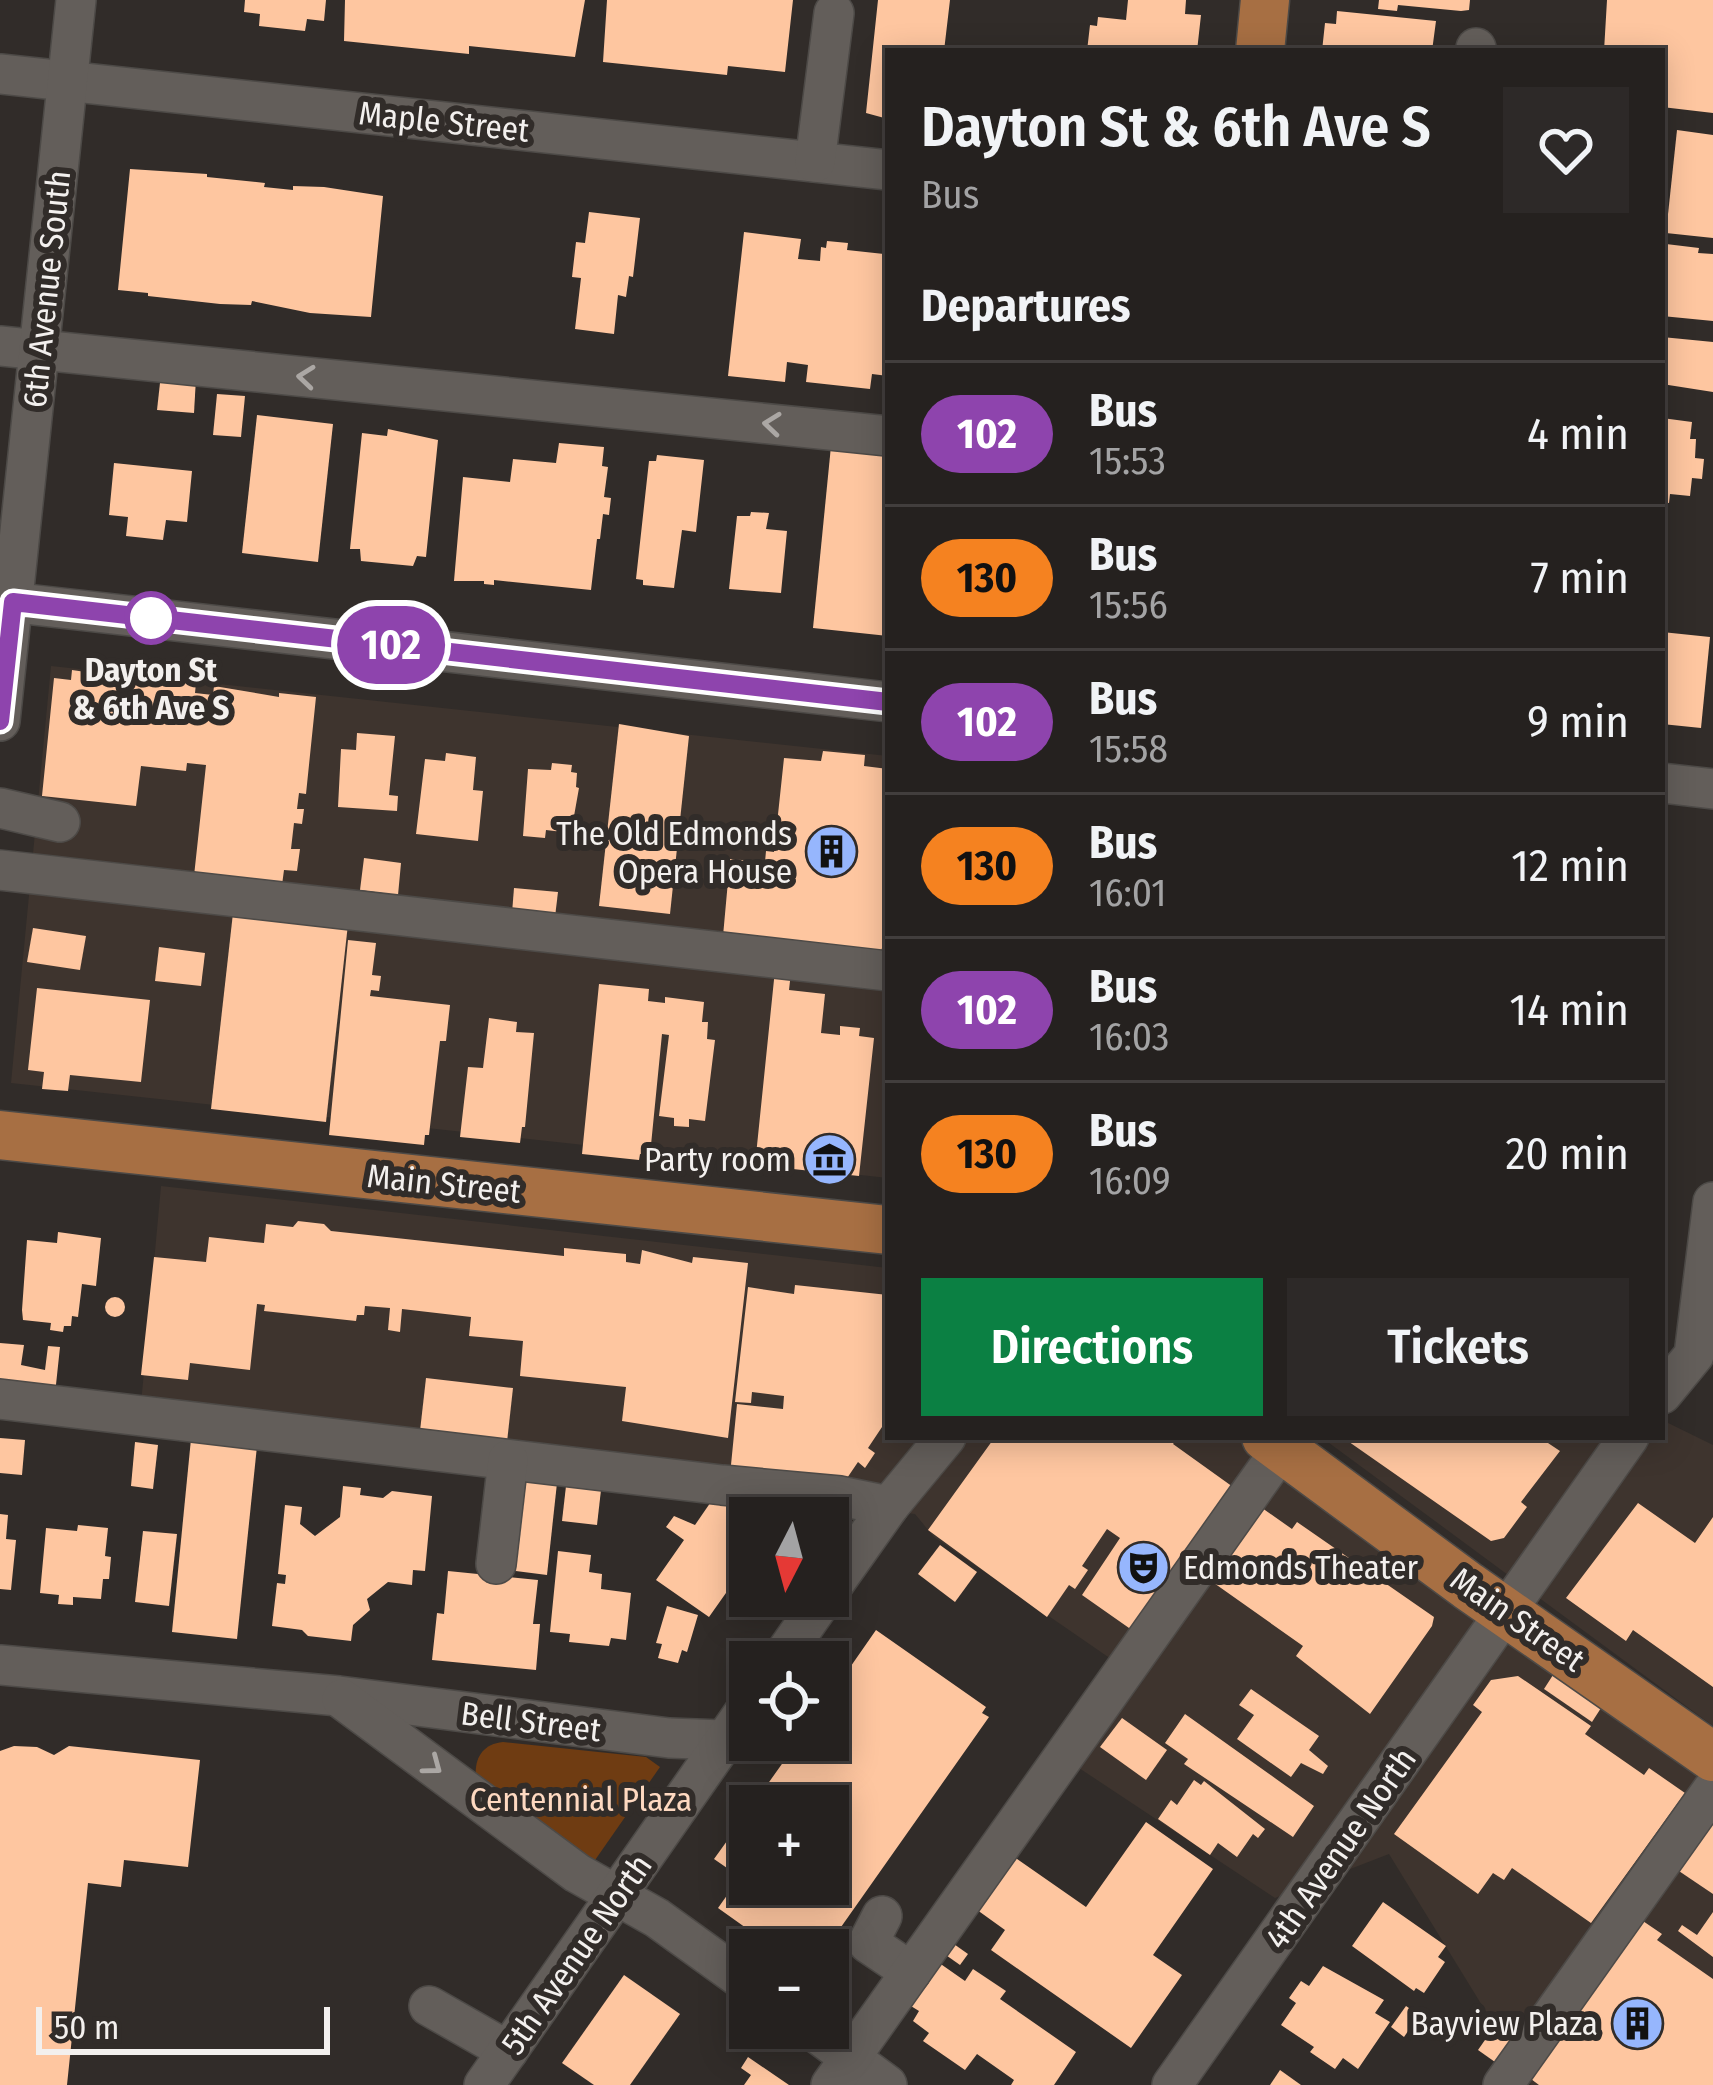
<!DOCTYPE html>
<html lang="en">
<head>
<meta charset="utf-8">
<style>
  body { margin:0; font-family:"Fira Sans Condensed",sans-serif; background:#2d2928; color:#f1f3f6; height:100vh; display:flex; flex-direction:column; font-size:45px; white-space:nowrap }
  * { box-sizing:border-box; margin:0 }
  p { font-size:39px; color:#a3a3a4 }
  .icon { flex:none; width:66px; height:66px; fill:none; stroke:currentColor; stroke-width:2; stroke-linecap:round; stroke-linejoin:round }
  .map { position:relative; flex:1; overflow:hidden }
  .drawer { position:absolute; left:885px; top:48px; width:780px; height:1392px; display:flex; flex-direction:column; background:#25211f; border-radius:0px; box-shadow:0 6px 30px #0003,0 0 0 3px #423e3d }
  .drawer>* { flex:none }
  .badge { padding:0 24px; border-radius:39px; font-size:42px; line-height:78px }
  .needle { width:78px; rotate:186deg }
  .controls { position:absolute; left:729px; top:1497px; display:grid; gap:24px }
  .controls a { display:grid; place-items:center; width:120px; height:120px; border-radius:0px; background:#25211f; box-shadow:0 6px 30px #0003,0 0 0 3px #423e3d; font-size:60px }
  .scale { position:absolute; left:36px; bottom:30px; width:294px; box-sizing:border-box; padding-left:12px; border:6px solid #f3f0ee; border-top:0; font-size:33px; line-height:42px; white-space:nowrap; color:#f3f0ee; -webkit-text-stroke:9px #312c29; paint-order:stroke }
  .map>.badge { position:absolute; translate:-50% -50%; box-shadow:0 0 0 6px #fff }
  h2 { padding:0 36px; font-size:45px; line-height:108px }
  .round { display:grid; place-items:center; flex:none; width:126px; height:126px; border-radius:0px; background:#2d2928 }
  .head { display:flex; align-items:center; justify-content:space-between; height:204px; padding:0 36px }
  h1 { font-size:57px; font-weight:600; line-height:90px }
  .primary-button { display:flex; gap:24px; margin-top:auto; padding:24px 36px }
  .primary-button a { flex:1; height:138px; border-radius:0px; background:#0b8043; color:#fff; font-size:48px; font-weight:600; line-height:138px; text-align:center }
  .primary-button a+a { background:#2d2928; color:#f1f3f6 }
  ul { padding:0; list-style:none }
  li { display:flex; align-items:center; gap:36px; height:144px; padding:0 36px; border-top:3px solid #423e3d }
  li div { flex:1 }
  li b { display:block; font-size:45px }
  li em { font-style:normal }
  li .badge { min-width:132px; font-weight:700; text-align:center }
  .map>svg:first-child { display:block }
  .built { fill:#3e342e }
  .green { fill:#6f3c12 }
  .building { fill:#fec6a0 }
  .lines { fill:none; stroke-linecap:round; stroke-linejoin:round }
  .minor-casing { stroke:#4d4a47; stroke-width:42 }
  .major-casing { stroke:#4d4a47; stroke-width:51 }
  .minor { stroke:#635e5a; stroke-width:39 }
  .major { stroke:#a76f43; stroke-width:48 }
  .oneway { stroke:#aba7a4 }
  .line-casing { stroke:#fff; stroke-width:27 }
  .line { stroke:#8e44ad; stroke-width:18 }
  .stop-dot { fill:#fff; stroke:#8e44ad; stroke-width:6 }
  .labels { text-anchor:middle; stroke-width:12; stroke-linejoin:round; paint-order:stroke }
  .street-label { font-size:33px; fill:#f3f0ee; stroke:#312c29 }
  .stop-label { font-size:33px; font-weight:bold; fill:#f3f0ee; stroke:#312c29 }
  .poi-label { font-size:33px; fill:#f3f0ee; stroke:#312c29; text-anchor:end }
  .park-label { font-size:33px; fill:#fed9c1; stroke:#312c29 }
</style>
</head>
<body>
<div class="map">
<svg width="1713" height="2085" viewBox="0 0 1713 2085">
  <rect width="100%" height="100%" fill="#312c29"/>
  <g class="built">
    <polygon points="51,666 888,756 888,1178 11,1083"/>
    <polygon points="161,1186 888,1268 888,1437 1237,1437 1713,1788 1713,2085 1531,2085 1389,1854 1275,1898 1079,1768 1143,1681 934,1537 915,1514 139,1426"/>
    <polygon points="1662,1420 1713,1445 1713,1726 1321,1437 1662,1437"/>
  </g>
  <path class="green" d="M 503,1742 L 646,1757 L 660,1767 L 593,1863 L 476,1778 C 474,1759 482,1744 503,1742 Z"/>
  <g class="building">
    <polygon points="245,0 326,0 324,21 307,19 305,31 259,26 260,14 244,12"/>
    <polygon points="345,0 585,0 575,57 469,46 469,54 344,41"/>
    <polygon points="607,0 793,0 785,72 728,66 727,75 603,62"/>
    <polygon points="878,0 950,0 944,51 888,51 888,119 866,113"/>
    <polygon points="1128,0 1186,0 1185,14 1201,15 1197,51 1087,51 1090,25 1097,26 1098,17 1126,20"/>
    <polygon points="1379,0 1470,0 1469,10 1461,11 1398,5 1397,11 1378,9"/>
    <polygon points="1607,0 1713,0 1713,113 1662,107 1662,51 1604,51"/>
    <polygon points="1337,11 1436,21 1432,51 1322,51 1325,23 1336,24"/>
    <polygon points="1677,130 1713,135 1713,238 1666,233"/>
    <polygon points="130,169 207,174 207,177 265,183 264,187 293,190 293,186 324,187 383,196 371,317 310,313 252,301 251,305 220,304 148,296 148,293 118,290"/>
    <polygon points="589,212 640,218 633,277 629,276 626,297 618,295 614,334 575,329 581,278 572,277 576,242 585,243"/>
    <polygon points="744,232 801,239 798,259 820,261 821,247 826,248 827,241 848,243 847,250 884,254 883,267 888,268 888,376 872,374 870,389 806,382 808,365 787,362 785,382 728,376"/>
    <polygon points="1666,244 1699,248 1698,253 1713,254 1713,321 1662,316 1662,249"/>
    <polygon points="1662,337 1713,342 1713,392 1662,384"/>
    <polygon points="161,374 196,378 194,413 157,410"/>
    <polygon points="217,394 245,396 241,437 213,435"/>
    <polygon points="257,415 333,424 318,562 242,553"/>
    <polygon points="1662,418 1692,422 1690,439 1696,439 1695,458 1704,459 1702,479 1692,478 1690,496 1670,494 1669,503 1662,502"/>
    <polygon points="388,429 438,440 426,557 417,556 413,566 361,561 360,549 350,549 362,433 387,436"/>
    <polygon points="559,443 604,447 602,466 608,467 604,497 611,498 609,515 603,514 600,539 597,539 591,590 494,580 494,585 484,584 484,581 454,581 463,477 510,482 513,459 556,463"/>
    <polygon points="831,446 888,452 888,636 813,628"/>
    <polygon points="657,455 704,460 696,532 682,530 674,588 643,585 643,580 636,579 649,461 656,461"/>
    <polygon points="114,463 192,471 187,522 166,520 163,540 126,536 128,517 109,515"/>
    <polygon points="751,512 769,513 766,529 787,531 781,593 729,589 737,516 750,516"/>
    <polygon points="1662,632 1710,637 1701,728 1662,724"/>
    <polygon points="72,670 147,681 148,678 196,683 195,693 213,695 214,686 279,697 279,693 316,697 306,794 299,793 297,809 304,809 302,824 294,823 291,849 300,849 297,871 284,870 282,885 194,876 206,765 187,763 186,771 141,766 136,806 42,796 54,678 71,680"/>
    <polygon points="619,724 689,736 670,914 599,906"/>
    <polygon points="357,733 395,736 389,795 398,796 397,811 338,807 341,749 356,750"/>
    <polygon points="823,751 865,755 864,766 888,769 888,917 881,953 723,936 730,859 765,862 766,851 774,852 784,758 821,761"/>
    <polygon points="446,753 476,757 473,790 483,791 478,841 416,834 425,759 445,761"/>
    <polygon points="552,763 572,765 571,772 577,773 576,787 579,788 571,833 546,830 545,838 523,836 528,769 551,770"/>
    <polygon points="364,858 401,863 398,895 360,890"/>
    <polygon points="514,888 558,892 555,917 512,913"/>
    <polygon points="233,913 348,924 326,1122 211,1109"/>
    <polygon points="33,928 86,936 80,970 27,962"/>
    <polygon points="348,940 376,943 372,975 381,976 379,991 371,990 370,996 450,1005 446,1041 440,1041 429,1135 425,1135 424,1145 329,1135"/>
    <polygon points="159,947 205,953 201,986 155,981"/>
    <polygon points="775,970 791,972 789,990 825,994 821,1033 840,1035 840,1026 860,1028 859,1036 874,1038 859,1176 755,1165"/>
    <polygon points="599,984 649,989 648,1001 665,1003 665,997 704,1002 702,1022 708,1022 707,1039 715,1040 705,1121 689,1119 689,1127 674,1126 674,1118 659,1116 669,1035 662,1034 650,1155 640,1154 639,1160 582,1154"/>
    <polygon points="37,988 150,1000 141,1082 70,1075 68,1091 42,1089 44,1072 28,1070"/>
    <polygon points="489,1018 517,1022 516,1032 534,1033 525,1127 522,1127 520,1143 460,1137 468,1067 483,1068"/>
    <polygon points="298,1221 324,1224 331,1231 564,1256 564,1248 626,1254 626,1262 640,1264 642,1250 692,1263 693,1257 748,1263 728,1438 622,1421 626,1387 520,1376 523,1341 469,1336 471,1317 402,1309 400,1332 388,1330 390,1308 365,1306 364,1315 357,1315 356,1321 264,1311 265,1305 257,1304 250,1370 190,1363 188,1380 141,1375 154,1257 206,1262 209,1237 264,1243 266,1224 293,1227"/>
    <polygon points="58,1232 101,1238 96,1286 82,1284 78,1317 72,1316 71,1326 64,1326 63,1332 50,1330 51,1323 23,1320 22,1310 27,1240 57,1243"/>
    <polygon points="795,1285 888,1295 888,1418 868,1448 875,1453 865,1468 858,1462 841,1487 730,1475 737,1404 783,1409 784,1396 752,1392 751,1403 735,1402 748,1287 794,1294"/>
    <circle cx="115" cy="1307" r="10"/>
    <polygon points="0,1343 24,1345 21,1365 45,1370 48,1346 60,1347 55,1394 0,1391"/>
    <polygon points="426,1378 513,1388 507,1442 420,1431"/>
    <polygon points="995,1437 1178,1437 1173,1444 1240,1492 1139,1635 1082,1595 1120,1538 1107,1529 1082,1566 1088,1570 1075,1589 1069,1585 1047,1617 928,1530"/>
    <polygon points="1342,1437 1471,1437 1478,1442 1482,1437 1539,1437 1560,1451 1521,1502 1527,1507 1504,1538 1491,1541"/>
    <polygon points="0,1438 25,1440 22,1475 0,1473"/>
    <polygon points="191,1439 257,1446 237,1639 172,1632"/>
    <polygon points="135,1442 158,1445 153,1489 131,1486"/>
    <polygon points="517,1479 557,1483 547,1575 508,1570"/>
    <polygon points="343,1486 361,1488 360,1495 383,1498 392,1491 432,1496 425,1571 413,1570 412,1585 388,1582 367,1599 370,1610 353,1625 351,1641 308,1636 302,1630 272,1626 277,1583 285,1584 286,1575 278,1574 285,1505 302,1507 300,1524 315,1536 340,1517"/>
    <polygon points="566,1486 601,1490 597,1525 562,1521"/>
    <polygon points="717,1493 750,1516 750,1559 709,1617 656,1580 684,1540 666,1527 674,1516 695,1525"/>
    <polygon points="1255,1503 1292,1529 1297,1522 1434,1617 1432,1626 1370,1714 1296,1656 1303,1646 1204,1576"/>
    <polygon points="1638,1503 1695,1543 1713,1517 1713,1687 1633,1630 1626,1641 1566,1598"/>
    <polygon points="0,1514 8,1515 6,1539 16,1540 11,1590 0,1589"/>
    <polygon points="78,1525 108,1528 105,1556 111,1557 109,1579 103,1579 101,1599 73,1597 73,1605 58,1604 59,1595 40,1593 46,1528 77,1531"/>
    <polygon points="143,1531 177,1534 169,1606 135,1602"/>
    <polygon points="940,1545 977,1572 955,1602 918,1574"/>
    <polygon points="558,1551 591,1555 589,1572 602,1574 601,1589 631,1593 626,1640 611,1638 609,1646 569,1642 570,1634 550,1632"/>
    <polygon points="448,1571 538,1580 533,1624 540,1624 536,1670 432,1660 437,1613 444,1614"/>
    <polygon points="667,1606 698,1615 687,1652 682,1650 678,1663 658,1658 662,1644 656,1643"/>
    <polygon points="876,1630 986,1707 982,1713 989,1717 834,1937 827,1932 822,1939 835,1947 828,1956 828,1950 777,1950 718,1908 740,1877 714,1859 750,1809 750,1884 828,1884 828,1806 752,1806 799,1740 828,1740 828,1699"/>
    <polygon points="1553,1675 1601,1708 1592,1722 1544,1689"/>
    <polygon points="1518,1676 1591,1726 1585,1734 1644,1775 1649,1768 1685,1793 1591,1923 1512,1868 1504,1880 1493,1873 1478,1894 1394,1834 1482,1712 1473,1705 1491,1680"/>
    <polygon points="1251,1689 1319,1736 1309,1750 1328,1766 1323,1774 1301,1763 1291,1777 1237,1739 1254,1715 1239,1705"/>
    <polygon points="1185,1714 1314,1806 1293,1837 1184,1764 1188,1759 1165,1743"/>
    <polygon points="1122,1718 1167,1750 1146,1780 1100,1747"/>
    <polygon points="14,1746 37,1747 54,1755 69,1746 200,1760 188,1867 124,1860 121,1887 88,1883 67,2085 0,2085 0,1751"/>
    <polygon points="1194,1780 1201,1785 1204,1781 1265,1829 1258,1838 1253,1834 1237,1857 1218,1843 1210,1855 1158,1819 1171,1800 1177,1805"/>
    <polygon points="1705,1818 1713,1823 1713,1894 1670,1865"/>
    <polygon points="1146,1822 1213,1869 1153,1955 1182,1975 1131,2048 991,1950 1005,1930 973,1907 1010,1854 1086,1907"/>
    <polygon points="1383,1902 1446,1946 1438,1957 1445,1962 1424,1993 1416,1988 1414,1991 1352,1946"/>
    <polygon points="1713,1912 1713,1957 1678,1931 1682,1925 1697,1935"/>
    <polygon points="1640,1919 1662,1934 1657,1940 1713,1979 1713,2085 1539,2085 1527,2076"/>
    <polygon points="951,1942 968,1954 960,1965 943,1953"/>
    <polygon points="935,1960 965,1981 973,1969 1006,1991 1000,1999 1076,2052 1054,2085 1011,2085 1014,2080 977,2054 965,2070 923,2041 929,2033 913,2021 919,2011 906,2003"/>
    <polygon points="1323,1966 1384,2000 1375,2013 1390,2022 1358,2069 1343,2058 1335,2069 1310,2052 1314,2047 1281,2025 1296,2003 1289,1998 1301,1981 1309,1986"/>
    <polygon points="624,1975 680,2014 630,2085 594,2085 562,2063"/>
    <polygon points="1406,2006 1419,2015 1404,2037 1391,2027"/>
    <polygon points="1499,2020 1516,2033 1495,2062 1478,2050"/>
    <polygon points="748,2057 789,2085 744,2085 751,2075 741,2068"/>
    <polygon points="1280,2070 1301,2085 1270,2085"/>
  </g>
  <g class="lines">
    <defs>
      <g id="minor">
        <polyline points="1476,51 1476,48"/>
        <polyline points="0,74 888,170"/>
        <polyline points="815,162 834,13"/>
        <polyline points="0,346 888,436"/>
        <polyline points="0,601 888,702"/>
        <polyline points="0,721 76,0"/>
        <polyline points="1662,783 1713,789"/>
        <polyline points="0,808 60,822"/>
        <polyline points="0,870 888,971"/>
        <polyline points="1662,1394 1694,1355 1713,1202"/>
        <polyline points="0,1399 722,1485 840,1496 889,1506"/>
        <polyline points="496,1564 508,1460"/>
        <polyline points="828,1592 889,1506 946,1437"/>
        <polyline points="779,1662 825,1596"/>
        <polyline points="0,1665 339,1696 669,1738 723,1740"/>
        <polyline points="342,1699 577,1873 657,1918 750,1985"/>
        <polyline points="882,1916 868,1943 911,1972"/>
        <polyline points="429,2006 508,2051"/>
        <polyline points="810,2028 887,2085"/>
        <polyline points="484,2085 750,1704"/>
        <polyline points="831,2085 1290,1437"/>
        <polyline points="1172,2085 1629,1437"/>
        <polyline points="1503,2085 1713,1789"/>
      </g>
      <g id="major">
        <polyline points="1260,51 1265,0"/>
        <polyline points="0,1135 888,1230"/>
        <polyline points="1266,1437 1468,1586 1713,1757"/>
      </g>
    </defs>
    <use href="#minor" class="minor-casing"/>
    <use href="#major" class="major-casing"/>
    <use href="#minor" class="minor"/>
    <use href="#major" class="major"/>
  </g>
  <defs><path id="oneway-chevron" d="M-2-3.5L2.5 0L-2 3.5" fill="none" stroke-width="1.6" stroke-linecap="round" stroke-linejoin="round" transform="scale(3)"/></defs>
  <g class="oneway">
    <use href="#oneway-chevron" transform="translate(306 377) rotate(-174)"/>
    <use href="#oneway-chevron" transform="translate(772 424) rotate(-174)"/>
    <use href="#oneway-chevron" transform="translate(433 1766) rotate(37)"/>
  </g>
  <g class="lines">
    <defs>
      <polyline id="line" points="0,721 13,602 888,702"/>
    </defs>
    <use href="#line" class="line-casing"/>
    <use href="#line" class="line"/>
  </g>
  <defs>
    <symbol id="building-disc" viewBox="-11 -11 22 22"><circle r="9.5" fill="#96b6fd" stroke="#312c29"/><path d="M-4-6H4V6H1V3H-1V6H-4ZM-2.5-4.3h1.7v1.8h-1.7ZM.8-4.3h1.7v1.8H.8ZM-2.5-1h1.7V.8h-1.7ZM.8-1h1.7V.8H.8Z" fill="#111"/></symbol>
    <symbol id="museum-disc" viewBox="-11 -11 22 22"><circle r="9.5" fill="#96b6fd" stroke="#312c29"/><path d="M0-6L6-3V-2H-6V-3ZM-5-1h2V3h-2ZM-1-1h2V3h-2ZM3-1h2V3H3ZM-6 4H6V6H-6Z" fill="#111"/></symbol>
    <symbol id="theatre-disc" viewBox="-11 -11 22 22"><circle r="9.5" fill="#96b6fd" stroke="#312c29"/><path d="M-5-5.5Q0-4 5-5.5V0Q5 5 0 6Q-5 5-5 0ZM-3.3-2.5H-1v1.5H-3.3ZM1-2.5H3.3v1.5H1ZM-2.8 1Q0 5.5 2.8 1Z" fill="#111"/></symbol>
  </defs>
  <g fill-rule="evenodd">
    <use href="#building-disc" x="802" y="822" width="59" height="59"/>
    <use href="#museum-disc" x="800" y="1130" width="59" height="59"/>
    <use href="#theatre-disc" x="1114" y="1538" width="59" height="59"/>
    <use href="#building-disc" x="1608" y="1994" width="59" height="59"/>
  </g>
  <circle class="stop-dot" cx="151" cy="618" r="24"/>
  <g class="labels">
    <g class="street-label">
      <text transform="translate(444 121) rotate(6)" y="12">Maple Street</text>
      <text transform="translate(46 289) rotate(-84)" y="12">6th Avenue South</text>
      <text transform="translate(444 1183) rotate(6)" y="12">Main Street</text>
      <text transform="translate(1518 1619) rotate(35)" y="12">Main Street</text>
      <text transform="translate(531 1721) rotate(7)" y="12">Bell Street</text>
      <text transform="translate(1340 1848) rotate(-55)" y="12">4th Avenue North</text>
      <text transform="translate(576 1954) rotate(-55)" y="12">5th Avenue North</text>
    </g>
    <g class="stop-label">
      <text x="151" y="681">Dayton St<tspan x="151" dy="38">&amp; 6th Ave S</tspan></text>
    </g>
    <g class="poi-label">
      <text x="792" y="845">The Old Edmonds<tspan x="792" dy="38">Opera House</tspan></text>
      <text x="791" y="1171">Party room</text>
      <text x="1183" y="1579" text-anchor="start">Edmonds Theater</text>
      <text x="1598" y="2035">Bayview Plaza</text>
    </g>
    <g class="park-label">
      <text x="581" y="1811">Centennial Plaza</text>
    </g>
  </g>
</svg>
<div class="controls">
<a><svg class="needle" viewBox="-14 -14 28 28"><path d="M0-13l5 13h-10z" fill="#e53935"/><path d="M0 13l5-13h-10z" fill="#a3a3a4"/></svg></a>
<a><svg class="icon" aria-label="locate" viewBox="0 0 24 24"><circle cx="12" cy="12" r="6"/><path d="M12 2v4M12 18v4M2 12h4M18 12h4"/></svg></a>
<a>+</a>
<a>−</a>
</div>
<div class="scale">50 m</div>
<b class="badge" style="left:391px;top:645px;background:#8e44ad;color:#fff">102</b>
<section class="drawer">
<div class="head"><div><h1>Dayton St &amp; 6th Ave S</h1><p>Bus</p></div><a class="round"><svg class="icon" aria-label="heart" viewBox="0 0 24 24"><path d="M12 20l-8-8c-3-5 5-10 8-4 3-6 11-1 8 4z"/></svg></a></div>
<h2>Departures</h2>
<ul>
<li><span class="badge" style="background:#8e44ad;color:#fff">102</span><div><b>Bus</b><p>15:53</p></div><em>4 min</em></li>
<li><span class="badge" style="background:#f58220;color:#111">130</span><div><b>Bus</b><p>15:56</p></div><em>7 min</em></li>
<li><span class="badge" style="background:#8e44ad;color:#fff">102</span><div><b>Bus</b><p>15:58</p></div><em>9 min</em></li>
<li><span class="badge" style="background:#f58220;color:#111">130</span><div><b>Bus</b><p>16:01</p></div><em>12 min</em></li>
<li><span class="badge" style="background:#8e44ad;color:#fff">102</span><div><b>Bus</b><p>16:03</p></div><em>14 min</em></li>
<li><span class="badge" style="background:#f58220;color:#111">130</span><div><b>Bus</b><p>16:09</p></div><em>20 min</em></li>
</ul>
<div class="primary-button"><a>Directions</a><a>Tickets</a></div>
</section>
</div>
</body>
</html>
